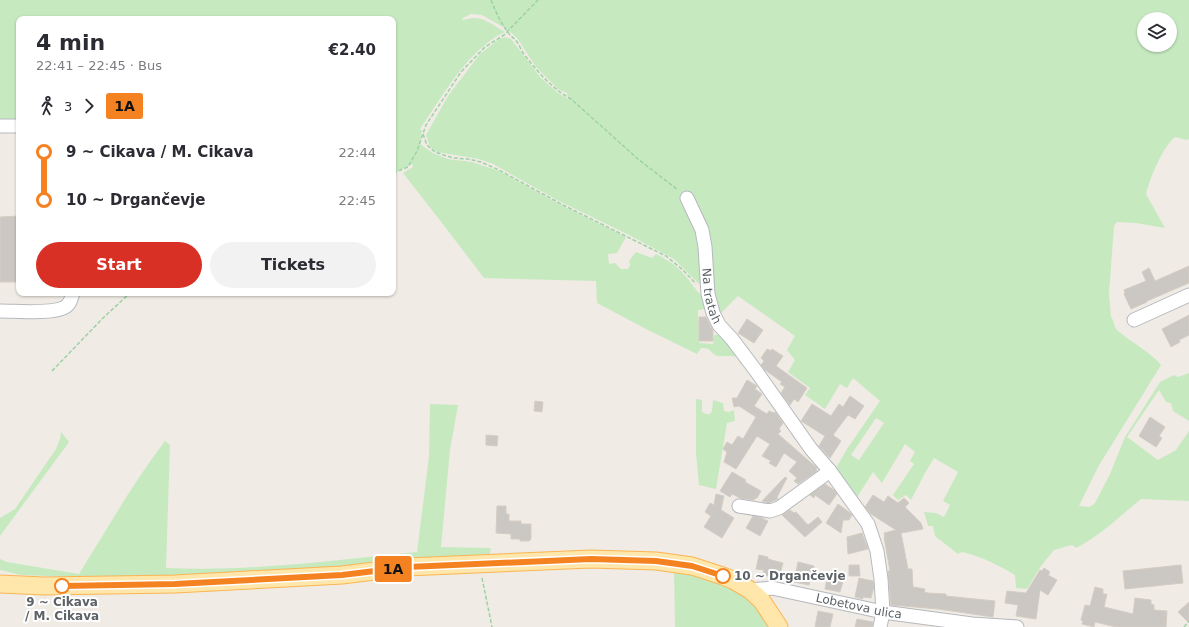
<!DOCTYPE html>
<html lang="en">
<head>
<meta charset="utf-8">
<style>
  body { margin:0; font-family:"DejaVu Sans",sans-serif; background:#f2f2f3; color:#2b2b33; height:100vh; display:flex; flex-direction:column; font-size:15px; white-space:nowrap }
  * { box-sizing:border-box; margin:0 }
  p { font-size:13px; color:#7c7c81 }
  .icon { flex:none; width:22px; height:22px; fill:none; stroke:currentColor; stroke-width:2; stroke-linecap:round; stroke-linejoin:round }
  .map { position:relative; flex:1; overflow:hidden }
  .panel { position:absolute; left:16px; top:16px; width:380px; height:280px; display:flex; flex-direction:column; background:#fff; border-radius:8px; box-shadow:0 1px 3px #0004 }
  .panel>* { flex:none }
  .badge { padding:0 8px; border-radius:3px; font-size:14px; line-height:26px }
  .fabs { position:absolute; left:1137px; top:12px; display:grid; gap:8px }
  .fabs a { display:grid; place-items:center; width:40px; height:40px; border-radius:50%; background:#fff; box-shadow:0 1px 3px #0004; font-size:20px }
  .map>.badge { position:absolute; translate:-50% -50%; box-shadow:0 0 0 2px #fff }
  .legs { display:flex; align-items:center; gap:6px; height:44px; padding:0 20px; font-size:13px }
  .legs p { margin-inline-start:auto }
  .summary { display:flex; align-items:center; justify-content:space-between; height:68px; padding:0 20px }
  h1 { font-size:22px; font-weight:700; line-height:30px }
  .action { display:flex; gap:8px; margin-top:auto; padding:8px 20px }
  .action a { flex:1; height:46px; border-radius:24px; background:#d93025; color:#fff; font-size:16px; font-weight:700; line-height:46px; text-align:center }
  .action a+a { background:#f2f2f3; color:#2b2b33 }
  ul { padding:0 20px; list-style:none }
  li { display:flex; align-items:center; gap:14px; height:48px; font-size:15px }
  li i { display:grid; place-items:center; width:6px; height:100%; margin:0 5px; background:currentColor }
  li i::after { content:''; width:10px; height:10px; margin:-5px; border:3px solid; border-radius:50%; background:#fff }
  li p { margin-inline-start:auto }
  li:first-child i { background:linear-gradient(#0000 50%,currentColor 0) }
  li:last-child i { background:linear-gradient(currentColor 50%,#0000 0) }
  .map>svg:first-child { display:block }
  .green { fill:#c6e9c0; fill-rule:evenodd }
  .building { fill:#cbc7c2; stroke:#d5cdc3 }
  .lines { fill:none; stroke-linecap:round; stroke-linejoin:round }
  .minor-casing { stroke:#b5b9bd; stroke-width:15 }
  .major-casing { stroke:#fbb553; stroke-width:19 }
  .path { stroke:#9cd2a4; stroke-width:1.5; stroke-dasharray:4 2; stroke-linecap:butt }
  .minor { stroke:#fff; stroke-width:13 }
  .major { stroke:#ffe6ab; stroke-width:17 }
  .line-1-casing { stroke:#fff; stroke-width:9 }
  .line-1 { stroke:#f58220; stroke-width:6 }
  .stop-1-dot { fill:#fff; stroke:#f58220; stroke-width:2 }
  .labels { text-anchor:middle; stroke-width:4; stroke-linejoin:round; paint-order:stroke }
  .street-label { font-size:12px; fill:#5d6266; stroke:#fff }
  .stop-label { font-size:12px; font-weight:bold; fill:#5d6266; stroke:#fff; text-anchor:start }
</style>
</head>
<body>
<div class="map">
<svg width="1189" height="627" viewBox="0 0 1189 627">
  <rect width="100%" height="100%" fill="#f0ece5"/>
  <g class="green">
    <path d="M 0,0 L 1189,0 L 1189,139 L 1187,140 L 1175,137 C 1162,148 1150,178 1146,194 L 1165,228 L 1136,223 L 1117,222 L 1114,226 L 1109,294 L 1111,317 C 1115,322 1113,326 1118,331 C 1132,343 1149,351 1161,365 L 1098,467 L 1079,506 L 1090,507 L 1095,503 L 1110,474 L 1125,437 L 1160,382 L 1174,375 L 1178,377 L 1189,373 L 1189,421 L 1173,411 L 1171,403 L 1166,402 L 1159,390 L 1127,437 L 1158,460 L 1176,450 L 1189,431 L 1189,501 L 1141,499 C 1120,516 1100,536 1076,548 L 1072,545 L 1054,550 L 1041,566 L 1027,589 L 1016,588 L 1015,575 C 998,565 981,556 962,552 L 958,554 L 935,536 L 933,526 L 928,526 L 924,512 L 936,513 L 944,517 L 950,505 L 943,501 L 958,472 L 934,458 L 925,473 L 911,500 L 906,495 L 898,500 L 893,495 L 914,464 L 910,461 L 915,452 L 905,444 L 882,483 L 873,472 L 856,499 L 835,470 L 847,449 L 880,401 L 853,378 L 847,388 L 840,384 L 825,409 L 805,395 L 810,388 L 788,372 L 795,360 L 787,350 L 795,336 L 738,296 L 719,315 L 716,308 L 706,228 L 691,219 L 702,249 L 704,287 L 698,283 L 674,259 L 629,235 L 557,200 L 493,164 L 479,159 L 437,152 L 430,147 L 426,135 L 448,96 L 480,54 L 499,39 L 505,37 L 511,39 L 541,78 L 558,93 L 568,99 L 567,93 L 558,89 L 536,67 L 517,38 L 508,30 L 482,15 L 471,14 L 463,18 L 462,21 C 480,13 489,23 505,32 C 469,48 442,97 420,129 L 422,130 L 420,144 L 433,153 L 448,159 L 472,162 L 499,171 L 565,207 L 626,237 L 617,253 L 608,254 L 609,264 L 615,263 L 621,269 L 628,269 L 630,265 L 629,261 L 636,252 L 652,258 L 656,254 C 675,264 681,269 694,287 C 702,297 703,296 705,309 L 698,310 L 699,343 L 713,344 L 714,335 L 725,335 L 743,359 L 741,365 L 737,357 C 731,355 724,357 718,356 C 710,354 712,347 701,348 L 697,354 L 646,329 L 597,303 L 596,281 L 484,278 L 442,223 L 403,173 L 413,167 L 412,164 L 393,173 L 393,19 L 19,19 L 19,121 L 0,122 ZM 1144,19 L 1170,19 L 1170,45 L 1144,45 ZM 876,418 L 884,423 L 859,460 L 851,455 Z"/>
    <polygon points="696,399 702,400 702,412 706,414 710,414 712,411 713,400 723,403 724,411 729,412 734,410 735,421 727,423 716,489 699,485 696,453"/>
    <path d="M 430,404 L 458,405 L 450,450 L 441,547 L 491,548 L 489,557 L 282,574 L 200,577 L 73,577 L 21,575 L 0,570 L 0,559 L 7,562 L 79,574 C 107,529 133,483 165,441 L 170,445 L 166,568 C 251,572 333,560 417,552 L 429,456 Z"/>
    <polygon points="61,432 69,442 0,536 0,518 15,509 56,449 60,439"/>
    <polygon points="674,570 714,579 748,597 774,627 675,627"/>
  </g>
  <g class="building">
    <polygon points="19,216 19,282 0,282 0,217"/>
    <polygon points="1189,266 1189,283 1147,301 1147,302 1131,309 1124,294 1125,293 1124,290 1146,281 1142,272 1149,268 1155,281"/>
    <polygon points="1189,315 1189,335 1179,340 1180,342 1171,347 1162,329"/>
    <polygon points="699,317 706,317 713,331 713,341 699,341"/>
    <polygon points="747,319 763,330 754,343 738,333"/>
    <polygon points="767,349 771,351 772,349 783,356 776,366 807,388 798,402 794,399 790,405 781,393 785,387 780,384 782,382 765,370 761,365 764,361 761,358"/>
    <polygon points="747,380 757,386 755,389 762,394 754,406 767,414 769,411 774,413 775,412 783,423 779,429 781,431 778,434 817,468 816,470 817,471 798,484 794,481 797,478 789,471 797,462 784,453 776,467 769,463 771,461 762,456 770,444 757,436 736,469 724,462 727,452 723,449 727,442 732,445 738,436 743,439 756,417 739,406 734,407 732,398 737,398"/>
    <polygon points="850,396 864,406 855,419 848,415 833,435 841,441 830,458 819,446 825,436 801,421 812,404 831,416 839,404 843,407"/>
    <polygon points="535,401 543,402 542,412 534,411"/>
    <polygon points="1150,417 1165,427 1159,436 1162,438 1156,447 1139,436"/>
    <polygon points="486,435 498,436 497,446 486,445"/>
    <polygon points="732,472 746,480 745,482 761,491 757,498 756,498 754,500 740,498 732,494 730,497 720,491"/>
    <polygon points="785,477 787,478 777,497 778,499 769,503 762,501"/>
    <polygon points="825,484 834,490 837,494 829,505 815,495 814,498 810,495"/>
    <polygon points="716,494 724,496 721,510 734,518 722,538 704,527 711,516 705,512 710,503 714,505"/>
    <polygon points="873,495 884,502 888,496 898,503 904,498 909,503 905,507 921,523 923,529 901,533 908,569 912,569 913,587 925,589 924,592 928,593 946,594 946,596 995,601 993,617 938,609 891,605 888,571 890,571 884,537 885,537 884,533 896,530 871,514 865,507"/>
    <polygon points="838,504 849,512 852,515 849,520 843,520 841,533 826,523"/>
    <polygon points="497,506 506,506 506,514 509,514 509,521 521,521 521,524 531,524 531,539 529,541 520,541 520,539 511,539 511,534 496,533"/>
    <polygon points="790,510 794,513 796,512 808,525 818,517 822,522 805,537 782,515"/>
    <polygon points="753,516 762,518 768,521 760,536 746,528"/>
    <polygon points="862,533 868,549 848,554 847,537"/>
    <polygon points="759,555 768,557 768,559 783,563 779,578 763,575 764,570 756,569"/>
    <polygon points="798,562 814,566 809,585 794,582"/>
    <polygon points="849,565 859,565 860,576 849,576"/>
    <polygon points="1181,565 1183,583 1125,589 1123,571"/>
    <polygon points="1044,568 1050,572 1048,575 1057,580 1048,595 1040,590 1036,619 1016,616 1018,605 1005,603 1007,591 1026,593 1040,570 1042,571"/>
    <polygon points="828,574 844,578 840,592 825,589"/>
    <polygon points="859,578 873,581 874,587 871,598 863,597 863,599 855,597"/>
    <polygon points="1095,587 1103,589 1103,594 1107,594 1104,607 1133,614 1135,598 1151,600 1151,604 1154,605 1154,610 1167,611 1166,627 1116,627 1095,622 1094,627 1082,624 1083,621 1081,620 1085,605 1090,606"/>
    <polygon points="1189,602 1189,623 1178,612"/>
    <polygon points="818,611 833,614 830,627 815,627"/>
    <polygon points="857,619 873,622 872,627 855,627"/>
  </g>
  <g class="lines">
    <defs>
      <g id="minor">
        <polyline points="0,126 19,126"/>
        <path id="s1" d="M 687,198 L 702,230 L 705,247 L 708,294 L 713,313 L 719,325 L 732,339 L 756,371 L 811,449 L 830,471 L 868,524 L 877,551 L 881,579 L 883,612 L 880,627"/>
        <path d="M 0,311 C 16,311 50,314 63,308 C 70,306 71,299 73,293"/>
        <polyline points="1134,320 1189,295"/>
        <polyline points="739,506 770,511 779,508 830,471"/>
        <path id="s2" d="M 750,590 L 772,588 L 883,612 L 972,624 L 1017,627"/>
      </g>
      <polyline id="major" points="0,584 44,586 175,584 342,575 407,567 591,559 656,561 692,566 723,576 733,580 750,590 762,601 779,627"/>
    </defs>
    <use href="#minor" class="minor-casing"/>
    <use href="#major" class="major-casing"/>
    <g class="path">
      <path d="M 491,0 C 496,13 502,25 510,35 C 512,37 515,39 517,42 C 519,45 521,49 523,53 C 537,71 551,88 571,99 L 638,159 L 678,190"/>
      <polyline points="423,134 427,145 435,152 453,158 468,159 481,162 499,170 563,205 666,256 683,270 696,284"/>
      <polyline points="393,173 408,167 417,151 426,125 461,72 485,47 504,35 538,0"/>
      <polyline points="52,371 103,318 130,293"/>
      <polyline points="482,578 492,627"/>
      <polyline points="1184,627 1189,621"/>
    </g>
    <use href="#minor" class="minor"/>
    <use href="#major" class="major"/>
  </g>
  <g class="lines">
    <defs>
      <polyline id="line-1" points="62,586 175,584 342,575 408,567 591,559 656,561 692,566 723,576"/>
    </defs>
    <use href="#line-1" class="line-1-casing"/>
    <use href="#line-1" class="line-1"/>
  </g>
  <g class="stop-1-dot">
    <circle cx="723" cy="576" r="7"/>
    <circle cx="62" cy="586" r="7"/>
  </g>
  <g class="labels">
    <g class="street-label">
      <text dy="4" stroke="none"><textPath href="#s1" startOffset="102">Na tratah</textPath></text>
      <text dy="4" stroke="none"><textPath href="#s2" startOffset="111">Lobetova ulica</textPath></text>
    </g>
    <g class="stop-label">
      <text x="734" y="580">10 ~ Drgančevje</text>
      <text x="62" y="606" text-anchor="middle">9 ~ Cikava<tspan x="62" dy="14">/ M. Cikava</tspan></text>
    </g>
  </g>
</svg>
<div class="fabs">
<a><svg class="icon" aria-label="layers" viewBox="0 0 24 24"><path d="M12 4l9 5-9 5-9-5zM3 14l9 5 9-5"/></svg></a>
</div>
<b class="badge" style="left:393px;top:569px;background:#f58220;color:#111">1A</b>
<section class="panel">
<div class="summary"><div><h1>4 min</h1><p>22:41 – 22:45 · Bus</p></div><b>€2.40</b></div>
<div class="legs"><svg class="icon" aria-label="walk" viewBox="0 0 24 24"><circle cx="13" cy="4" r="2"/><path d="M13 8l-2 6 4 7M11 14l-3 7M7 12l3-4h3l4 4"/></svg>3<svg class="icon" aria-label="forward" viewBox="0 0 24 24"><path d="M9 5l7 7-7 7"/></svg><b class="badge" style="background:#f58220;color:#111">1A</b></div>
<ul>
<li><i style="color:#f58220"></i><b>9 ~ Cikava / M. Cikava</b><p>22:44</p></li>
<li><i style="color:#f58220"></i><b>10 ~ Drgančevje</b><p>22:45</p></li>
</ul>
<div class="action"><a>Start</a><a>Tickets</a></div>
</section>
</div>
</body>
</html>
